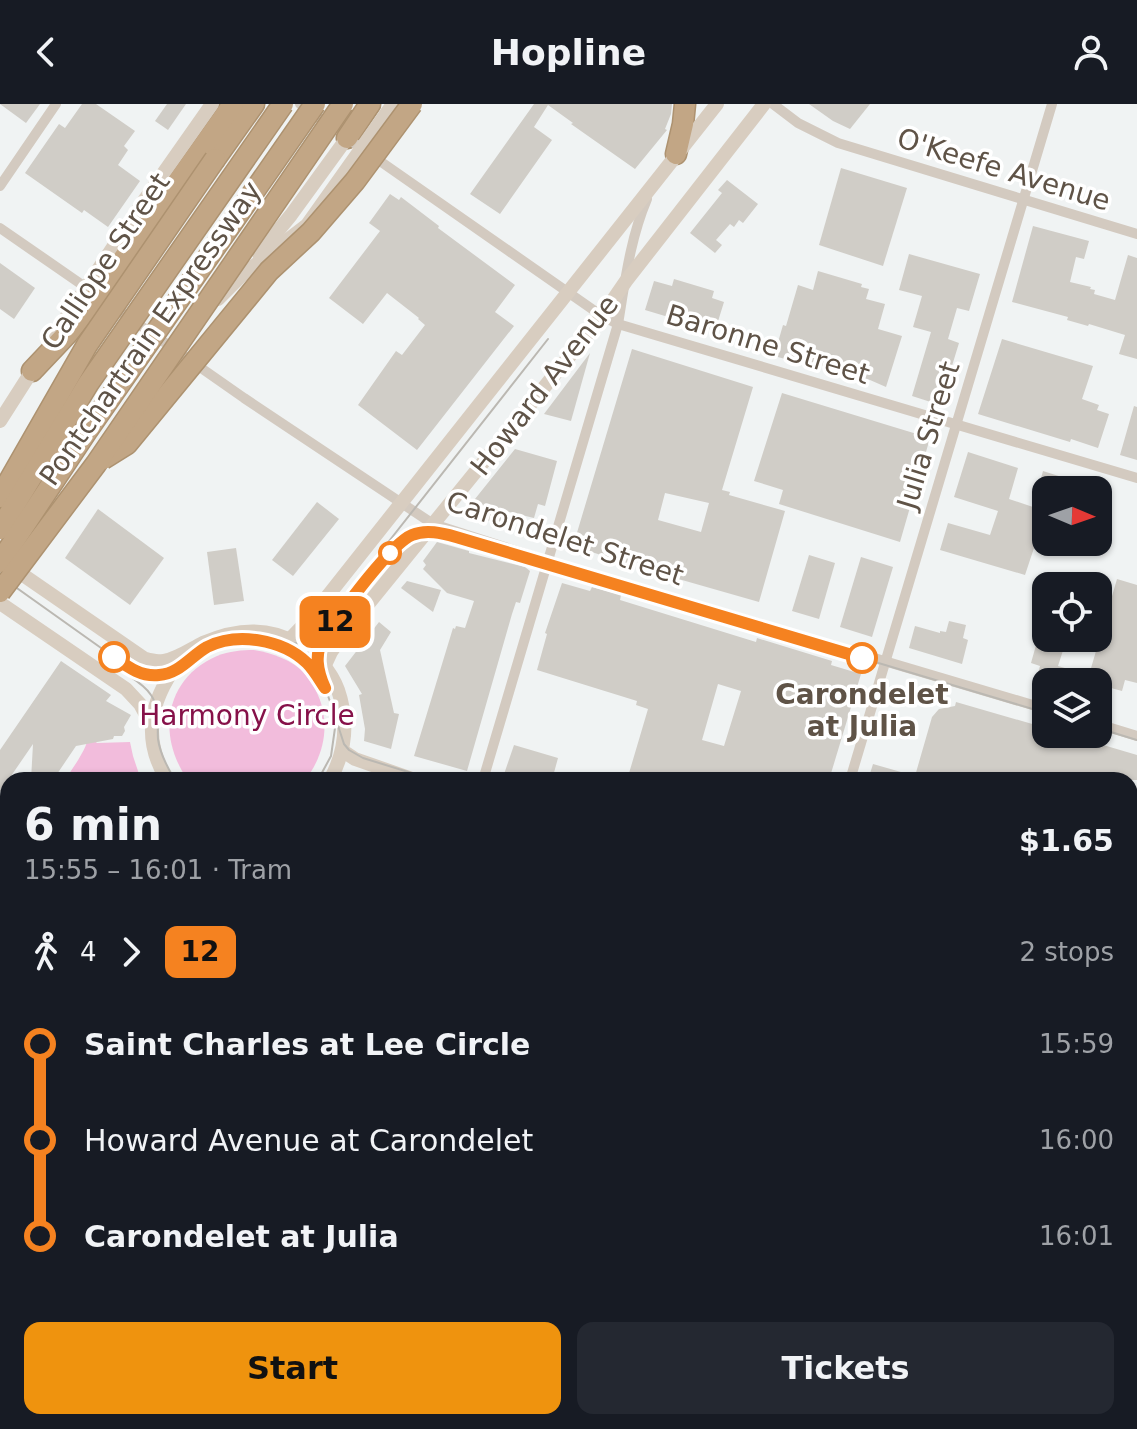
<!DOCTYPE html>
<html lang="en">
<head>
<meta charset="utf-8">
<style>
  body { margin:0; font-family:"DejaVu Sans",sans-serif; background:#242831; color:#f1f3f6; height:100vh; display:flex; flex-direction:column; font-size:30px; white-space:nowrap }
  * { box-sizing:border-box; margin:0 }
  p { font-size:26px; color:#9ea1a6 }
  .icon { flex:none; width:44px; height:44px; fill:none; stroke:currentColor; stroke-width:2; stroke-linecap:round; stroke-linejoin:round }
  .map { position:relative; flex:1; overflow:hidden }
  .details { position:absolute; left:0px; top:668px; width:1138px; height:658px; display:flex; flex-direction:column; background:#171b24; border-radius:24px 24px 0 0; box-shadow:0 2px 6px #0004 }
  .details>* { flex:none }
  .badge { padding:0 16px; border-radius:12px; font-size:28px; line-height:52px }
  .needle { width:52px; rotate:92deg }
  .buttons { position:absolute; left:1032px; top:372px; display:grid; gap:16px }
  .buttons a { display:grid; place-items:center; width:80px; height:80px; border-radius:16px; background:#171b24; box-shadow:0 2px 6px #0004; font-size:40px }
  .map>.badge { position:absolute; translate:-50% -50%; box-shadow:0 0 0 4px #fff }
  .legs { display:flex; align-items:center; gap:12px; height:88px; padding:0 24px; font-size:26px }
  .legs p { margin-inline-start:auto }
  .head { display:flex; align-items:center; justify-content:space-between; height:136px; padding:0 24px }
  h1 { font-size:44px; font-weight:700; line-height:60px }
  .primary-button { display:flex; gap:16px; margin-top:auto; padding:16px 24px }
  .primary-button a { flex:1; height:92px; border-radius:16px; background:#ef930e; color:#111; font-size:32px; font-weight:700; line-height:92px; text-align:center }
  .primary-button a+a { background:#242831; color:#f1f3f6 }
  ul { padding:0 24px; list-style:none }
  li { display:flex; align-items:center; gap:28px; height:96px; font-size:30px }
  li i { display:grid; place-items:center; width:12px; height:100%; margin:0 10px; background:currentColor }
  li i::after { content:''; width:20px; height:20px; margin:-10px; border:6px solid; border-radius:50%; background:#171b24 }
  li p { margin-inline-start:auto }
  li:first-child i { background:linear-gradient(#0000 50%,currentColor 0) }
  li:last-child i { background:linear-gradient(currentColor 50%,#0000 0) }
  header { display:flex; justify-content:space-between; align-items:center; height:104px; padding:0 24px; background:#171b24; font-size:36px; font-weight:700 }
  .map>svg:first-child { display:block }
  .green { fill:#f2bcdc }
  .building { fill:#d0cdc7; fill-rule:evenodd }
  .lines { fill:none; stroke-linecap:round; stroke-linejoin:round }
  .highway-casing { stroke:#ad9270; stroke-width:23 }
  .street { stroke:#d3cac0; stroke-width:10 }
  .secondary { stroke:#d8cdc0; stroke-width:14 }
  .highway { stroke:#c2a685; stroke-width:20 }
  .tram { stroke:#bbb8b2; stroke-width:2 }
  .highway-bridge-casing { stroke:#ad9270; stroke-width:23; stroke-linecap:butt }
  .highway-bridge { stroke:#c2a685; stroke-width:20 }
  .line-1-casing { stroke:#fff; stroke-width:18 }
  .line-1 { stroke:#f58220; stroke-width:12 }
  .stop-1-dot { fill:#fff; stroke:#f58220; stroke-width:4 }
  .labels { text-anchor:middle; stroke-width:7; stroke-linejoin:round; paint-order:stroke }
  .street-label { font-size:28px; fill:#5f5347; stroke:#fff }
  .stop-label { font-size:28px; font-weight:bold; fill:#5f5347; stroke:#fff }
  .park-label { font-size:28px; fill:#861149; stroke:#fff }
</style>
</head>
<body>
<header><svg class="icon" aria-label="back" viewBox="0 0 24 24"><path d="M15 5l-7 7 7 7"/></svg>Hopline<svg class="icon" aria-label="person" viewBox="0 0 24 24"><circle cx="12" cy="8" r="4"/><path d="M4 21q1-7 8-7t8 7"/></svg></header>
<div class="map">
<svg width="1137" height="1325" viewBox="0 0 1137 1325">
  <rect width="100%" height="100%" fill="#f0f3f3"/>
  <g class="green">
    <path d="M 254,546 C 272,549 293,556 305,570 C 332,602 330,645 305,676 L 188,676 C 156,632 165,574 217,552 C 229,547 242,546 254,546 Z"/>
    <path d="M 89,632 L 97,639 L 130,638 L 133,652 L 141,676 L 65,676 C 74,662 85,648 89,632 Z"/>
  </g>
  <g class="building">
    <polygon points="0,0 40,0 26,19"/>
    <polygon points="82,0 96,0 135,27 124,42 128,46 118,61 140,77 108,123 84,106 82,109 25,69 59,20 65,24"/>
    <polygon points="167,0 186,0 168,26 155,17"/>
    <polygon points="534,0 672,0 671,10 665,25 667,26 635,65 571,20 573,19 548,1 534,23 552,36 500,110 470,90"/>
    <polygon points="809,0 870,0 850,25 833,17"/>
    <polygon points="841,64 907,84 883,162 819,141"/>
    <polygon points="727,76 758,100 743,119 739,116 734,123 730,120 716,136 722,141 715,149 690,129 722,89 718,86"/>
    <polygon points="390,90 399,96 401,93 439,122 438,124 515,181 495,208 514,222 417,346 358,301 396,247 402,251 425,221 418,215 419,214 387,189 363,220 329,194 380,127 369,119"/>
    <polygon points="1033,122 1089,137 1084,155 1076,153 1070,178 1091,183 1090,185 1095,186 1094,190 1115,196 1128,151 1137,154 1137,255 1119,250 1125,231 1089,220 1088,222 1067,216 1068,213 1012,198"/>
    <polygon points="909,150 980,170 969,207 957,204 948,235 959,239 940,301 912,292 931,228 913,223 922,192 899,186"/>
    <polygon points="0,159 35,184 14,215 0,205"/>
    <polygon points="818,167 862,180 861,183 869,185 866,195 885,200 878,225 902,232 886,283 870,276 790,253 789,256 774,252 783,221 786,222 798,181 813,186"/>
    <polygon points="674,175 714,187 712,194 724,198 715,227 645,206 654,177 672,182"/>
    <polygon points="1002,235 1093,262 1082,295 1099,301 1097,306 1109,310 1098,344 1071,335 1070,338 978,310"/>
    <path d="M 632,245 L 753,283 L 722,386 L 730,388 L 729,391 L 785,407 L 759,498 L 661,470 L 662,467 L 633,458 L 632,461 L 573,442 ZM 665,389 L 709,399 L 701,428 L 658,416 Z"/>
    <polygon points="590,249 571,317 544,310"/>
    <polygon points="782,289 930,334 900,438 779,400 783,386 754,377"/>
    <polygon points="1134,302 1137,303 1137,356 1120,351"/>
    <polygon points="515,345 557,357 545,402 538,400 534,414 505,407 501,420 463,410"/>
    <polygon points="968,348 1018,364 1009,395 1033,403 1043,367 1093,383 1093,386 1046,386 1046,438 1062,438 1058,451 1034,444 1025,471 940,446 948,419 990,431 998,407 954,393"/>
    <polygon points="317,398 339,415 293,472 272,456"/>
    <polygon points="98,405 164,454 130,501 65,454"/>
    <polygon points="437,438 469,447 469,449 525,463 530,467 520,499 516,498 512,510 467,667 414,652 453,524 455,525 456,522 465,524 474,497 447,489 423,465 426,461 423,457"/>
    <polygon points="236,444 244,497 214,501 207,448"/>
    <polygon points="809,451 835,459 819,515 792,507"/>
    <polygon points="861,453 893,463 872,533 840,523"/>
    <polygon points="1117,475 1137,481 1137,579 1125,576 1122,587 1111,584 1106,599 1098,597 1098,578 1036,578 1040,562 1031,559 1038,534 1067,534 1058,562 1089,571"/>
    <polygon points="407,477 441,486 433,508 401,484"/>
    <path d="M 562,479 L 590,487 L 592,483 L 621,491 L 620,496 L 756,538 L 757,534 L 832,557 L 831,561 L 861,570 L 829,676 L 627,676 L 648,605 L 636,601 L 637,597 L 537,566 L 547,530 L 545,529 ZM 718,580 L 741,587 L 724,642 L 702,636 Z"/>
    <polygon points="949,517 966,521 963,534 968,536 962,560 909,544 915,522 940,529 940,527 946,528"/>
    <polygon points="379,518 391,528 380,546 394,609 399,610 391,645 364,637 365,625 359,591 362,590 345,562"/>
    <polygon points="61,557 111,591 106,597 131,611 124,623 125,627 122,632 114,632 113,635 76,642 53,676 31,676 33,640 0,688 0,646"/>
    <polygon points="956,598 1046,624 1046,630 1066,630 1137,651 1137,676 868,676 873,660 915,672 932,613 939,605 955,602"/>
    <polygon points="514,641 558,654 552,676 502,676"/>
  </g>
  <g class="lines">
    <defs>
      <g id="highway">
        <polyline points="347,34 370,0"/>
        <polyline points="676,50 683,20 685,0"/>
        <polyline points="215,55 254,0"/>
        <polyline points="32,267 68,229 97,192 233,0"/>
        <polyline points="0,828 8,830"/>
      </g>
    </defs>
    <use href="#highway" class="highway-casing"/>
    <g class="street">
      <polyline points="300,0 331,23"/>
      <polyline points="773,0 798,19 838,39 1137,130"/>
      <polyline points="344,32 602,212 618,220 1137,374"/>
      <polyline points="0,82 56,0"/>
      <polyline points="0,124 91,187"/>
      <polyline points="111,201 244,294 433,420 548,457 1046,605"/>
      <polyline points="1098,620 1137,632"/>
      <path d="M 483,676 L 618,220 C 625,178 630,135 647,95"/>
      <polyline points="850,676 1052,0"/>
      <polyline points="0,810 8,812"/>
      <polyline points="1130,876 1137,852"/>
      <polyline points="1130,1144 1137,1146"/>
      <polyline points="1130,1204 1137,1180"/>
      <polyline points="0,1254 8,1256"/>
      <polyline points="223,1318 247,1325"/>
      <polyline points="289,1325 291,1318"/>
      <polyline points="655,1325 658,1318"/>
      <polyline points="823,1325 825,1318"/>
      <polyline points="996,1325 998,1318"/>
      <polyline points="1093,1325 1095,1318"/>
    </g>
    <g class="secondary">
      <polyline points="259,150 291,111 347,34"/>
      <polyline points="218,195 241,172 307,121 393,0"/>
      <polyline points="50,238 146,94 212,0"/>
      <polyline points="0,317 37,259"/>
      <path d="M 10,462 L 145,555 C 151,556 158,558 164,557 C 177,555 191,545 203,539 C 235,525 268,522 298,540 C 316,550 331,567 338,586 C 349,618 346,647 330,676"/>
      <polyline points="0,499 126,585 140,600 152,622"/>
      <polyline points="290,535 311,513 717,0"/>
      <polyline points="324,563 331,548 343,531 602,212 626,177 764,0"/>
      <polyline points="343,647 355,655 415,676"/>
      <path d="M 167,676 C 139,630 153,590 184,551"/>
      <polyline points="1130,889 1137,891"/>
      <polyline points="0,1070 8,1072"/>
      <polyline points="836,1318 861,1325"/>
      <polyline points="37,1325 39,1318"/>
    </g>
    <use href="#highway" class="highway"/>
    <g class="tram">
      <polyline points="386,441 548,235"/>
      <path d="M 0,472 L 132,566 C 180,584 182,547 221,539 C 233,536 246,534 258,536 C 287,540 303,547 324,520"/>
      <path d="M 277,542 C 295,549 309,559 320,576"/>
      <path d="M 122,567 C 132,574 145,581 151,591 C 160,604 157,621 158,635 C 160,650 167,663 175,676"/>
      <polyline points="1098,624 1137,636"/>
      <polyline points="318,676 331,652 335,624"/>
      <path d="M 434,676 L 363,654 L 349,646 L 344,640 L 332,603 L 318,564 L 318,546 L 324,532 C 340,511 390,440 412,431 C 426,425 441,429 456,433 L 1046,609"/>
      <polyline points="1130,880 1137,882"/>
    </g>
    <defs>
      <g id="highway-bridge">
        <polyline points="103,355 127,340 269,167 311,128 355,77 412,0"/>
        <polyline points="0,393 87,241 215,55"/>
        <polyline points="0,425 88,280 283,0"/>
        <polyline points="0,458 87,327 315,0"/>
        <polyline points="0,488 96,360 343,0"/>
      </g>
    </defs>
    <use href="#highway-bridge" class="highway-bridge-casing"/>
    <use href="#highway-bridge" class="highway-bridge"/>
  </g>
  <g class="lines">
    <defs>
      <path id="line-1" d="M 114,553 C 128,563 141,573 159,571 C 179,570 191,552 207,543 C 237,528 282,535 307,559 C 314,566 319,575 325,584 C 317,566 314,550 324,532 C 340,510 390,440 412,431 C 426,425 442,429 456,433 L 862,554"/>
    </defs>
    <use href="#line-1" class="line-1-casing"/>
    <use href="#line-1" class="line-1"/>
  </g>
  <g class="stop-1-dot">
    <circle cx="390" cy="449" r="10"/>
    <circle cx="114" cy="553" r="14"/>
    <circle cx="862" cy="554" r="14"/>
  </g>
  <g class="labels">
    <g class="street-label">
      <text transform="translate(1004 65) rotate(17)" y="10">O'Keefe Avenue</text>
      <text transform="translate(105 157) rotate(-56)" y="10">Calliope Street</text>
      <text transform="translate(150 229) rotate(-55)" y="10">Pontchartrain Expressway</text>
      <text transform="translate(768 240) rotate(17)" y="10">Baronne Street</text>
      <text transform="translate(544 281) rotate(-52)" y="10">Howard Avenue</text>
      <text transform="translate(928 331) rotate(-73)" y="10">Julia Street</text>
      <text transform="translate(565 434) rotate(18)" y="10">Carondelet Street</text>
    </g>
    <g class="stop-label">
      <text x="862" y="600">Carondelet<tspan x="862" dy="32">at Julia</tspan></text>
    </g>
    <g class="park-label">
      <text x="247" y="621">Harmony Circle</text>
    </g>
  </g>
</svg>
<div class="buttons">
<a><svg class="needle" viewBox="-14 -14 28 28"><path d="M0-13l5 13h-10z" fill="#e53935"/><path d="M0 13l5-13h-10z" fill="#9ea1a6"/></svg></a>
<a><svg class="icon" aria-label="locate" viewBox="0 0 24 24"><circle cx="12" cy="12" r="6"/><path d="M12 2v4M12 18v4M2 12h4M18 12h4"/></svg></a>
<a><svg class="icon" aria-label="layers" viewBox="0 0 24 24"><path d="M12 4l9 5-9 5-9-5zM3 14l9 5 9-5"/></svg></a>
</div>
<b class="badge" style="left:335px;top:518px;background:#f58220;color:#111">12</b>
<section class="details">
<div class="head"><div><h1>6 min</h1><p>15:55 – 16:01 · Tram</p></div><b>$1.65</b></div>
<div class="legs"><svg class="icon" aria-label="walk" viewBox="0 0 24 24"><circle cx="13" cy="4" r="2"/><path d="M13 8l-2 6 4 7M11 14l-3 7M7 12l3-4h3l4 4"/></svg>4<svg class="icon" aria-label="forward" viewBox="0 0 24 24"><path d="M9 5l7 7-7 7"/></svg><b class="badge" style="background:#f58220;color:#111">12</b><p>2 stops</p></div>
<ul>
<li><i style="color:#f58220"></i><b>Saint Charles at Lee Circle</b><p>15:59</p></li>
<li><i style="color:#f58220"></i><span>Howard Avenue at Carondelet</span><p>16:00</p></li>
<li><i style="color:#f58220"></i><b>Carondelet at Julia</b><p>16:01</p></li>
</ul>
<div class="primary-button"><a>Start</a><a>Tickets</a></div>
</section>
</div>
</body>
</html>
